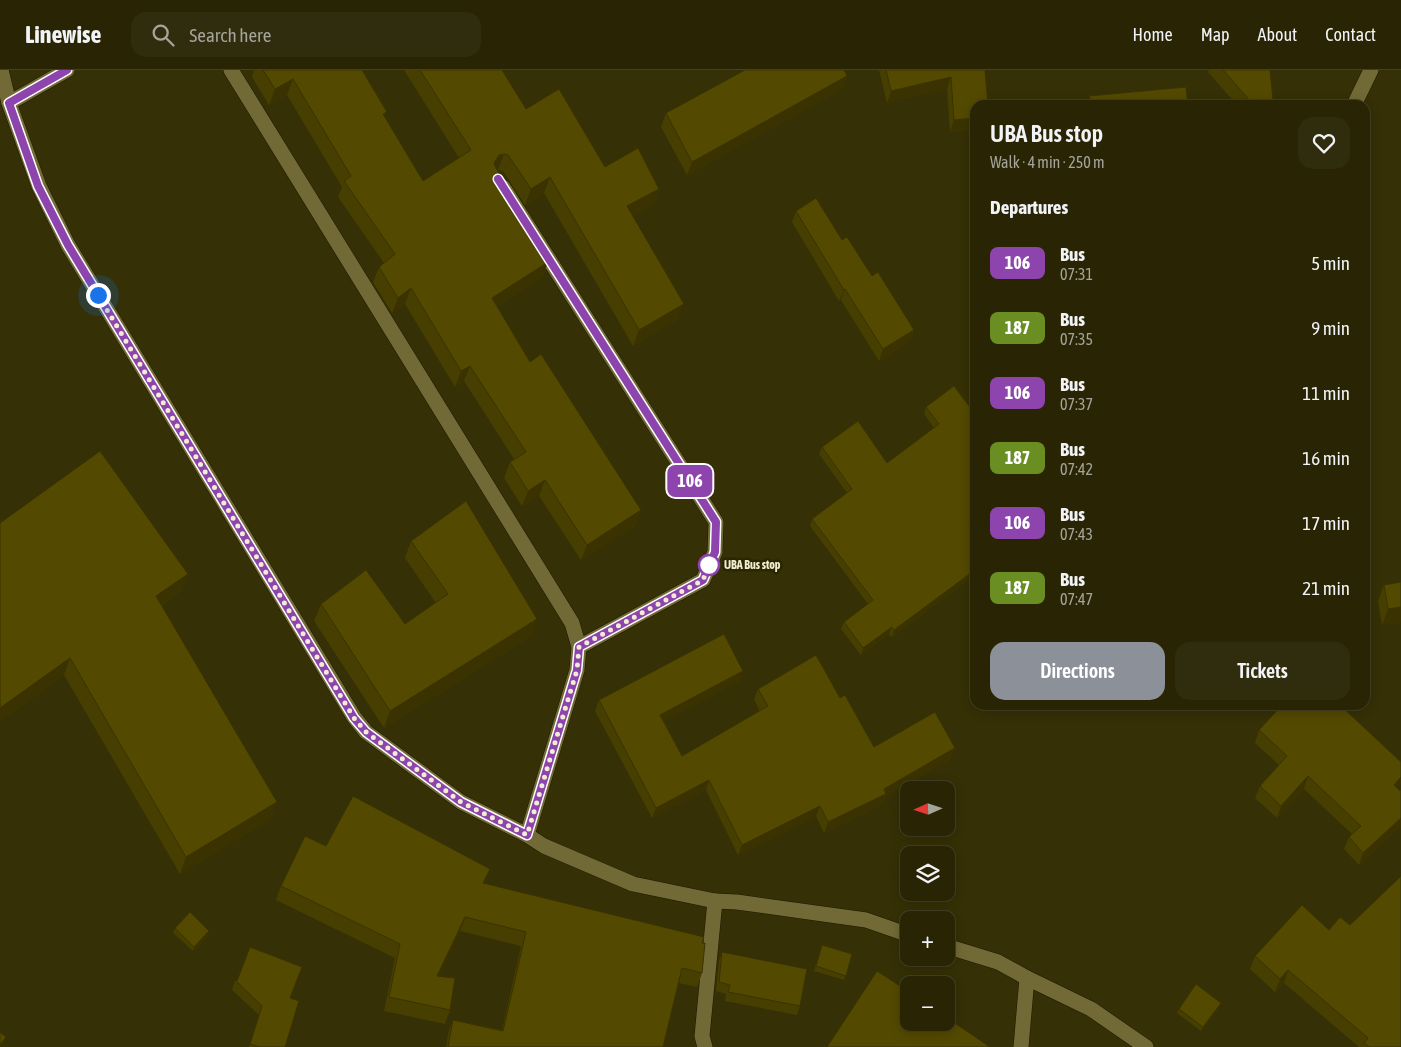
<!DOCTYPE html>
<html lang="en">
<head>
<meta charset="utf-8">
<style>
  body { margin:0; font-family:"Asap Condensed",sans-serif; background:#302c0e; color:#f1f3f6; height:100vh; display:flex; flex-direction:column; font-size:19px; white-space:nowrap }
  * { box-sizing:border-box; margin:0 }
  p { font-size:16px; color:#a5a49a }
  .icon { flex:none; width:28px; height:28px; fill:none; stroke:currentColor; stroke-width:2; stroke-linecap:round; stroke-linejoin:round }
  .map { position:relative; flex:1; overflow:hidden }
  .drawer { position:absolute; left:970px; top:30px; width:400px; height:610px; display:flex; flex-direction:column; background:#282404; border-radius:15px; box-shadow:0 2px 12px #0003,0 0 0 1px #444126 }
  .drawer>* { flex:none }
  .badge { padding:0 10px; border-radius:8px; font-size:18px; line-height:32px }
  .needle { width:32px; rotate:267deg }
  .fabs { position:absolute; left:900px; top:711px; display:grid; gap:10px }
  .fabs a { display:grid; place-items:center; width:55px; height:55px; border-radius:10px; background:#282404; box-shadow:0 2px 12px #0003,0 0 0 1px #444126; font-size:25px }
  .you { position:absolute; width:25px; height:25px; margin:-12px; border:4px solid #fff; border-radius:50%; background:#1a73e8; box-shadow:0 0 0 8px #1a73e833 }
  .map>.badge { position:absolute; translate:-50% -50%; box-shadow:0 0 0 2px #fff }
  h2 { padding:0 20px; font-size:19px; line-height:45px }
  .round { display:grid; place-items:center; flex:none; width:52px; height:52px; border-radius:15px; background:#302c0e }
  .overview { display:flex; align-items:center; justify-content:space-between; height:85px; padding:0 20px }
  h1 { font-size:24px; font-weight:600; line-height:38px }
  .primary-button { display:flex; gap:10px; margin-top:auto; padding:10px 20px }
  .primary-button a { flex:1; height:58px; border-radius:15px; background:#8c9099; color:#fff; font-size:20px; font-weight:600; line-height:58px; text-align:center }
  .primary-button a+a { background:#302c0e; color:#f1f3f6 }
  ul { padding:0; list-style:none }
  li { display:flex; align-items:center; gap:15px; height:65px; padding:0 20px }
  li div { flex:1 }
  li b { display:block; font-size:19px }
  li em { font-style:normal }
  li .badge { min-width:55px; font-weight:700; text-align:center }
  header { display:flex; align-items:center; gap:30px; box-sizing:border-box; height:70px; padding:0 25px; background:#282404; border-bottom:1px solid #444126 }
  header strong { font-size:24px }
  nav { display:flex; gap:28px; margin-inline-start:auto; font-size:18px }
  .search { width:350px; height:45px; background:#302c0e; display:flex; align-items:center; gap:12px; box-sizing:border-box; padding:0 18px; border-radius:15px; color:#a5a49a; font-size:19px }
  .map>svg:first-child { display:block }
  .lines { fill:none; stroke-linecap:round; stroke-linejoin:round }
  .minor-casing { stroke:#1c1800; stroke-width:16 }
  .minor { stroke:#726a36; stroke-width:15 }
  .wall { fill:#473f01 }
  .shaded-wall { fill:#3a3301 }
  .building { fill:#534901; stroke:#3a3301 }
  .line-casing { stroke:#fff; stroke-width:11 }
  .line { stroke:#8e44ad; stroke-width:8 }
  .walk { stroke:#f1edd2; stroke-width:5; stroke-dasharray:0 9 }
  .stop-dot { fill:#fff; stroke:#8e44ad; stroke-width:2.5 }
  .labels { text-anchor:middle; stroke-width:5; stroke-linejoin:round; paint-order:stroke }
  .stop-label { font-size:12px; font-weight:bold; fill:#f1edd2; stroke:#2c2600; text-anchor:start }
</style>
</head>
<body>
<header>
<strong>Linewise</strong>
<div class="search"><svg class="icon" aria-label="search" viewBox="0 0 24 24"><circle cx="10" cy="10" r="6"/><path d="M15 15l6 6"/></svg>Search here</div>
<nav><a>Home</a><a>Map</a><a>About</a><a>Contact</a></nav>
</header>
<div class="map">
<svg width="1401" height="977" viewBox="0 0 1401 977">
  <rect width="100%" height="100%" fill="#363006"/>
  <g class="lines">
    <defs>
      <g id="minor">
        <polyline points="1,0 9,33 39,116 68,175 354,647 366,662 461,732 527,765 544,776 633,814 715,831 737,832 866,850 909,865"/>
        <polyline points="231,0 572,553 579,577 577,600 527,765"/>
        <polyline points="9,33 67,0"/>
        <polyline points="1354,35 1371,0"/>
        <polyline points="503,117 716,452 715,482 703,510 579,577"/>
        <polyline points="946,876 998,892 1027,908 1091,939 1146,977"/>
        <polyline points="705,977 702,966 715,831"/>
        <polyline points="1021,977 1027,908"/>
      </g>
    </defs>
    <use href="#minor" class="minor-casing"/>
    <use href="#minor" class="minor"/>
  </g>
  <g class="wall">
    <polygon points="254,0 362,0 385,47 423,111 459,88 404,0 502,0 526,39 605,97 659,119 654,134 633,146 678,249 633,276 544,123 525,135 503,101 497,100 515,129 513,136 548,192 542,208 497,236 530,292 641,440 635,456 581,490 539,426 522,436 504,408 510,392 514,389 464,311 455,317 405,234 392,243 373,212 379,197 384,193 338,127 342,117 287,25 269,35 252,7"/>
    <polygon points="879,0 985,0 975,35 975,60 950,62 947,19 887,33"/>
    <polygon points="1209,0 1270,0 1271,35 1237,35 1208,2"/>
    <polygon points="847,6 842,19 687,105 661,57 666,43"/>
    <polygon points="796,141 842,170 914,260 910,271 879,291 841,230 839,231 792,152"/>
    <polygon points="954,316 975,456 972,458 975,462 975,505 892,567 889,564 861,585 841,559 844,552 868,534 810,456 812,449 847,423 819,384 822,377 887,393 934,358 924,344 926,337"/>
    <polygon points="0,453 182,520 162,535 271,749 180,804 64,605 0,651"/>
    <polygon points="411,471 531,566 384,658 314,551 321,534 405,554 436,533 405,488"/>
    <polygon points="1401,512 1401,552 1382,555 1378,531 1384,515"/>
    <polygon points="743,601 740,611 664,651 682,686 760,641 754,629 758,619 840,628 874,677 951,689 886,726 882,734 824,763 816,746 738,785 706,720 652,748 595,641 599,630"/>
    <polygon points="1259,660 1397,718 1400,721 1401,719 1401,756 1359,795 1344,779 1349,767 1352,764 1304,719 1277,748 1255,728 1260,716 1279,695 1255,673"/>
    <polygon points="326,776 485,813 702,873 702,903 697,917 679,913 663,977 446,977 448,964 453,950 502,960 521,876 460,861 438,906 450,940 445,954 384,941 395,888 276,830 281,816"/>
    <polygon points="175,858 209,861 208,866 193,881 173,863"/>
    <polygon points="1329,860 1401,977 1359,977 1284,913 1275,922 1250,899 1255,886"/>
    <polygon points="822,875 852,884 844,910 814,901"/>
    <polygon points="722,882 800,936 797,945 725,931 726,924 716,921 719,891"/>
    <polygon points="235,910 290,928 285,977 249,977 259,945 232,920"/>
    <polygon points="1221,933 1219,937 1201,961 1177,943 1179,939"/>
  </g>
  <g class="shaded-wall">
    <polygon points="847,6 842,19 687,105 692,92"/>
    <polygon points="951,7 947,19 887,33 891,21"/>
    <polygon points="293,9 287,25 269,35 275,19"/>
    <polygon points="1273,30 1271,35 1250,35 1251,32"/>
    <polygon points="975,48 975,60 950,62 954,50"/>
    <polygon points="504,84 498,100 493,101 494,93 499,85"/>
    <polygon points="550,107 544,123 525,135 531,119"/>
    <polygon points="659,119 654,134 622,152 627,136"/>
    <polygon points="515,129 509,145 510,132"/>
    <polygon points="548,192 542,208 486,243 492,228"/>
    <polygon points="411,218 405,234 392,243 398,228"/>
    <polygon points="845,219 841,230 839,231 844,220"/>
    <polygon points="684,234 678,249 633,276 639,260"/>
    <polygon points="914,260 910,271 879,291 883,279"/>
    <polygon points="470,296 464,311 455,317 461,301"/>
    <polygon points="1365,380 1369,380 1365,392"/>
    <polygon points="545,410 539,426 522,436 528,421"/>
    <polygon points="641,440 635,456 581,490 587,475"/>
    <polygon points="975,450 975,456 967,461 969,455"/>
    <polygon points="975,500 975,505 892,567 894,560"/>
    <polygon points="188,504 182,520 150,543 156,526"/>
    <polygon points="1401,537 1401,552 1382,555 1388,539"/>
    <polygon points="537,549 531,566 384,658 390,641"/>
    <polygon points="892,557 889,564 861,585 863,578"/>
    <polygon points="70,588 64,605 0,651 0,638"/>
    <polygon points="743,601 740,611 657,655 660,645"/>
    <polygon points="955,678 951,689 886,726 882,734 824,763 828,752 884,719"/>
    <polygon points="1308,706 1304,719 1277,748 1281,736"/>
    <polygon points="1401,707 1401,714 1390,727 1394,715"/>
    <polygon points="709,710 706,720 652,748 656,738"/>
    <polygon points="277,732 271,749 180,804 186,787"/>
    <polygon points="820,736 816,746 738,785 742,775"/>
    <polygon points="1401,748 1401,756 1359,795 1363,783"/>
    <polygon points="490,799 485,813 483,813"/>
    <polygon points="465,847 460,861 432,920 437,906"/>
    <polygon points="209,861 208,866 193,881 194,877"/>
    <polygon points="1288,900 1284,913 1275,922 1280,909"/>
    <polygon points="1221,933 1219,937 1201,961 1203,957"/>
    <polygon points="6,967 3,976 0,977 0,975"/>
  </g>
  <g class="building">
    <polygon points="263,0 362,0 387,42 383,44 423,111 471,80 420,0 502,0 526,39 559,19 605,97 638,78 659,119 627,136 684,234 639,260 550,107 531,119 508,85 504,84 499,85 494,93 496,98 515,129 510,132 548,192 492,228 530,292 541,284 641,440 587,475 545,410 528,421 510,392 526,382 470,296 461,301 411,218 398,228 379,197 395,184 344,111 351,106 293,9 275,19"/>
    <polygon points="745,0 844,0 847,6 692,92 666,43"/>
    <polygon points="886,0 985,0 988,35 975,35 975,48 954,50 951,7 891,21"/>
    <polygon points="1223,0 1270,0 1273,30 1251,32"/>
    <polygon points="1186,17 1188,35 1060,35 1060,30 1090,29 1089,26"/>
    <polygon points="816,128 842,170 847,167 872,206 878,202 914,260 883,279 845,219 844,220 796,141"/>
    <polygon points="954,316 975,344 975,450 969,455 975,462 975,500 894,560 892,557 863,578 844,552 873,530 812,449 852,419 822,377 858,351 887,393 939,354 926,337"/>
    <polygon points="1365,339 1369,380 1365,380"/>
    <polygon points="100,381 188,504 156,526 277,732 186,787 70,588 0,638 0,453"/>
    <polygon points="466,431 537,549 390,641 321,534 366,500 405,554 448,524 411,471"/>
    <polygon points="1401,512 1401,537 1388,539 1384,515"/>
    <polygon points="724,564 743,601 660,645 682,686 768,636 758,619 816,585 840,628 845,625 874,677 935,642 955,678 884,719 886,724 828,752 820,736 742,775 709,710 656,738 599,630"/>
    <polygon points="1282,635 1340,635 1401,692 1401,707 1394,715 1400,721 1401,719 1401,748 1363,783 1349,767 1361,756 1308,706 1281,736 1260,716 1287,686 1259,660"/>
    <polygon points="353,726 490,799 483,813 704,867 702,873 705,873 702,903 682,898 663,977 448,977 453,950 503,961 526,862 465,847 437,906 455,908 450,940 389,927 400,874 281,816 305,766 326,776"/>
    <polygon points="1401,806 1401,977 1369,977 1364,973 1368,968 1288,900 1280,909 1255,886 1302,835 1329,860 1340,847 1350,855"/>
    <polygon points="190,842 209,861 194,877 175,858"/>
    <polygon points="822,875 852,884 846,906 816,896"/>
    <polygon points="250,877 302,897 290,928 299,931 285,977 260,977 250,974 262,936 235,910 237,911"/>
    <polygon points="722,882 807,899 800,936 728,922 730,915 719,912"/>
    <polygon points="877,901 909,922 909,952 946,952 946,947 990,977 827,977"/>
    <polygon points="1196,914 1221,933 1203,957 1179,939"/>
    <polygon points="0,962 6,967 0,975"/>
  </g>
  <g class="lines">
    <defs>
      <polyline id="line" points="67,0 9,33 38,116 68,175 354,648 366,662 461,732 527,765 577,600 579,577 703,510 715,482 716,452 498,109"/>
    </defs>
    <use href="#line" class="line-casing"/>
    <use href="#line" class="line"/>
    <polyline class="walk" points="98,225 354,648 366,662 461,732 527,765 577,600 579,577 703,510 709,495"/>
  </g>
  <circle class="stop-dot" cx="709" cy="495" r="10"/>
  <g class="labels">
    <g class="stop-label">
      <text x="724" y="499">UBA Bus stop</text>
    </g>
  </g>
</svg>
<div class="fabs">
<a><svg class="needle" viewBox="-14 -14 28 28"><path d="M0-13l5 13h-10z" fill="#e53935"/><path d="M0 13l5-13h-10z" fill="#a5a49a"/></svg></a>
<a><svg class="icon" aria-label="layers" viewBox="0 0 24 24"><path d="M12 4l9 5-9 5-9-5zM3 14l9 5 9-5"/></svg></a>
<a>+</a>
<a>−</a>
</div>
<div class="you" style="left:98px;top:225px"></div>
<b class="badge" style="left:690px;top:411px;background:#8e44ad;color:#fff">106</b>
<section class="drawer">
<div class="overview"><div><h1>UBA Bus stop</h1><p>Walk · 4 min · 250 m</p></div><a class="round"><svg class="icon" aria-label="heart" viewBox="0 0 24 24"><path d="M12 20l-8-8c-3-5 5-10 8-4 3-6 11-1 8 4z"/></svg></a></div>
<h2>Departures</h2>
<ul>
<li><span class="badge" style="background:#8e44ad;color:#fff">106</span><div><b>Bus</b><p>07:31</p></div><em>5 min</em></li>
<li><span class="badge" style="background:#6b8e23;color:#fff">187</span><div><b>Bus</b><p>07:35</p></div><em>9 min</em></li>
<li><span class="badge" style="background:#8e44ad;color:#fff">106</span><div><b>Bus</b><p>07:37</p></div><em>11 min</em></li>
<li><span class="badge" style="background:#6b8e23;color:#fff">187</span><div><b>Bus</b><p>07:42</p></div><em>16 min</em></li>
<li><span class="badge" style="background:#8e44ad;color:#fff">106</span><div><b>Bus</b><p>07:43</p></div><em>17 min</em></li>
<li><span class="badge" style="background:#6b8e23;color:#fff">187</span><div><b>Bus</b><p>07:47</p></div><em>21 min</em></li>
</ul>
<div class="primary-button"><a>Directions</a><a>Tickets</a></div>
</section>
</div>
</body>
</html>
